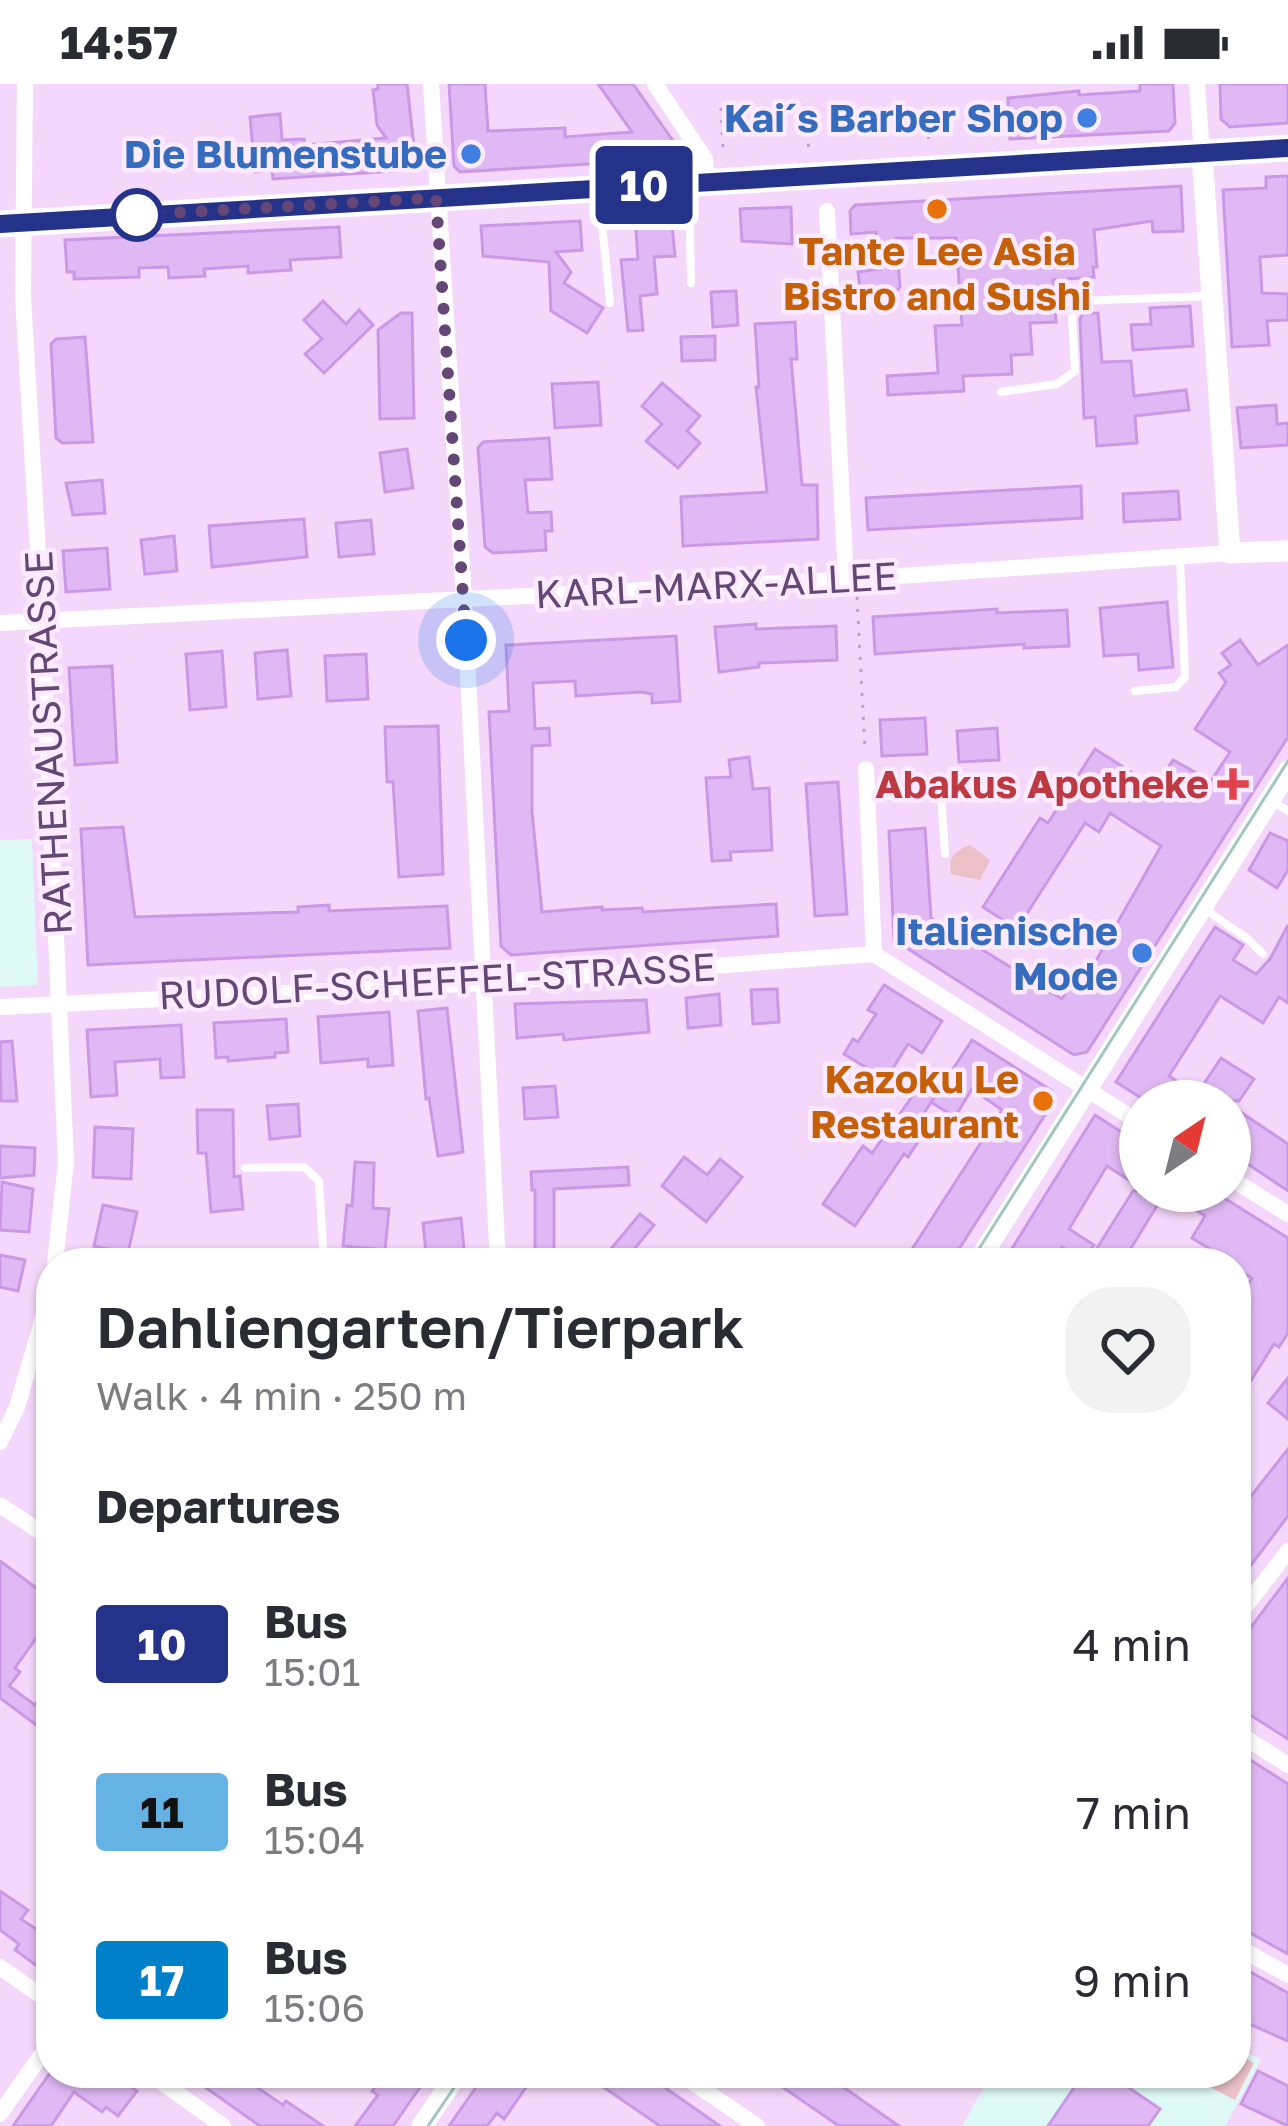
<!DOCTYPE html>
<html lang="en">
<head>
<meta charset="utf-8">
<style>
  body { margin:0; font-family:"Golos Text",sans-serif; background:#f2f2f3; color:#2b2b33; height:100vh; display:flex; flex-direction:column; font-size:45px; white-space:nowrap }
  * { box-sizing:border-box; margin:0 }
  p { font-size:39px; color:#7c7c81 }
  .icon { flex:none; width:66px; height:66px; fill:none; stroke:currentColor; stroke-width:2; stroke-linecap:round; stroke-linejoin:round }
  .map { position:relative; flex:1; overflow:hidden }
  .sheet { position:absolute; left:36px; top:1164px; width:1215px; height:840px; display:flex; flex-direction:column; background:#fff; border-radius:48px; box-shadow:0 3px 9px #0004 }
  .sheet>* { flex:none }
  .badge { padding:0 24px; border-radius:9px; font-size:42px; line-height:78px }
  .needle { width:78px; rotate:35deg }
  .fabs { position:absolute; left:1119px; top:996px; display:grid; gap:24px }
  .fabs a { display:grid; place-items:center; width:132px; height:132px; border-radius:50%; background:#fff; box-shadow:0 3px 9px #0004; font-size:60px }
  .you { position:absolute; width:60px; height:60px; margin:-30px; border:9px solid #fff; border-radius:50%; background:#1a73e8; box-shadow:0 0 0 18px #1a73e833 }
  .map>.badge { position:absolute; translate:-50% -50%; box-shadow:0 0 0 6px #fff }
  h2 { padding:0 60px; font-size:45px; line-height:108px }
  .round { display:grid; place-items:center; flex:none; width:126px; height:126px; border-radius:48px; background:#f2f2f3 }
  .headline { display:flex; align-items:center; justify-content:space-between; height:204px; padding:0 60px }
  h1 { font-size:57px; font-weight:600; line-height:90px }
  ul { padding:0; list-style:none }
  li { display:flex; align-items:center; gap:36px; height:168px; padding:0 60px }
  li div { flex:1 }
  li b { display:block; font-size:45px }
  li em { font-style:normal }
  li .badge { min-width:132px; font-weight:700; text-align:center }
  .status { display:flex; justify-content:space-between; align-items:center; height:84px; padding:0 60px; background:#fff; direction:ltr }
  .status svg { height:33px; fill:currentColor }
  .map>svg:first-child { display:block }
  .residential { fill:#f4d7fa; fill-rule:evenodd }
  .education { fill:#dff9f7 }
  .green { fill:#ebc0c7 }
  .building { fill:#e0b9f4; stroke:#cb98e7; stroke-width:3 }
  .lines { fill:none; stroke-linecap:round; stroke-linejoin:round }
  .path { stroke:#c39cd9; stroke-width:3; stroke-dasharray:3 9; stroke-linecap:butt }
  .service { stroke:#fff; stroke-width:8 }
  .minor { stroke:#fff; stroke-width:16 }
  .tertiary { stroke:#fff; stroke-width:21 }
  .secondary { stroke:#fff; stroke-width:24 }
  .tram { stroke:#a1c7bf; stroke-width:3 }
  .line-casing { stroke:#fff; stroke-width:27 }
  .line { stroke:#25328a; stroke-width:18 }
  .walk { stroke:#644776; stroke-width:12; stroke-dasharray:0 21.6 }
  .shop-dot { fill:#3f7fe0; stroke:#fceaff; stroke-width:4.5 }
  .food-dot { fill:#e8710a; stroke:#fceaff; stroke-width:4.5 }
  .stop-dot { fill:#fff; stroke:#25328a; stroke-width:6 }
  .health-dot { fill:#e0444e; stroke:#fceaff; stroke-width:4.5 }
  .labels { text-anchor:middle; stroke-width:9; stroke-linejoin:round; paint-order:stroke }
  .shop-label { font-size:39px; font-weight:bold; fill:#366cbe; stroke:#fceaff; text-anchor:end }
  .food-label { font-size:39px; font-weight:bold; fill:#c56008; stroke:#fceaff }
  .street-label { font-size:39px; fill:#644776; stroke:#fceaff }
  .health-label { font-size:39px; font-weight:bold; fill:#be3a42; stroke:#fceaff; text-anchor:end }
</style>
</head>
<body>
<div class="status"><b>14:57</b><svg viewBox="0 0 49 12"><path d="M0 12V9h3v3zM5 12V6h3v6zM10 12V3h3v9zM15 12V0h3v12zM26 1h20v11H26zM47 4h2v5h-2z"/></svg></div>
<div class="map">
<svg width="1288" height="2042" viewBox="0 0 1288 2042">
  <rect width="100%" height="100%" fill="#fae3fd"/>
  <path class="residential" d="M 0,0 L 1288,0 L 1288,2042 L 0,2042 ZM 1140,1017 L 1230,1017 L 1230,1107 L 1140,1107 ZM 51,1179 L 1236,1179 L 1236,1989 L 51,1989 Z"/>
  <g class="education">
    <polygon points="32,755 38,901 0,903 0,756"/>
    <polygon points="1236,1962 1261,1976 1225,2042 962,2042 992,1989 1236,1989"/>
  </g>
  <g class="green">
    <path d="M 970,761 L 990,776 L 980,796 L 951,790 C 948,772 954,768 970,761 Z"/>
    <polygon points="1236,1969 1254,1979 1235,2016 1182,1989 1236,1989"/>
  </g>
  <g class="building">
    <polygon points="378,0 407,0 416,81 410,86 273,95 272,86 255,88 250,33 280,30 282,56 304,55 305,61 386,54 377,41 373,6 378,5"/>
    <polygon points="449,0 485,0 488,47 565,44 565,53 632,48 598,0 633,0 676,61 668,75 460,88 454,82"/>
    <polygon points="1140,0 1173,0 1175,39 1169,47 1010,55 1008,14 1079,7 1079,11 1140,7"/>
    <polygon points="1220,0 1288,0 1288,39 1230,43 1221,35"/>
    <polygon points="1288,92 1288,171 1260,173 1262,209 1288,210 1288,236 1267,237 1269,261 1232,263 1223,106 1266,104 1266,93"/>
    <polygon points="1181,102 1183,147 1153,148 1152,137 1094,146 1097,183 1093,183 1094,193 1053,196 1056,238 1030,239 1032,270 1011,271 1012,290 963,292 964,307 888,311 887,292 938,289 935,242 962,241 956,154 896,154 900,203 889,217 862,220 858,188 880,185 876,148 851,150 850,127 855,121"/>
    <polygon points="791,123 792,160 742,157 740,125"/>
    <polygon points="671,131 675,172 654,173 657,210 640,212 643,246 628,247 621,176 638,175 635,133"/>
    <polygon points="580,137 582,166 556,168 571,188 564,199 603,224 587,249 551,227 549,178 483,172 481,142"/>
    <polygon points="339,143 341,173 290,176 291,186 248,189 248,182 204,185 205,192 169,194 168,183 139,184 139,193 74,195 74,188 67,188 65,156"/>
    <polygon points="736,207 738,241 713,243 711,208"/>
    <polygon points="323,217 346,240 359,226 373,241 324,289 305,270 322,255 304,236"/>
    <polygon points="1190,222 1193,262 1133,266 1131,241 1151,240 1150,224"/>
    <polygon points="401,229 412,229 414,334 380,335 378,246"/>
    <polygon points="1098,229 1102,278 1131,277 1134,312 1186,306 1189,326 1135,332 1137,359 1097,362 1095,333 1084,334 1080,235 1083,230"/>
    <polygon points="795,238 797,275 791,275 802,401 817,401 818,455 683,462 681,413 767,408 756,303 759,303 755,240"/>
    <polygon points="715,252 715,276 682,277 681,253"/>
    <polygon points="85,253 93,358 62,359 56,354 51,260 56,255"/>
    <polygon points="598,298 601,341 555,344 552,300"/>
    <polygon points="662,299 700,332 687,347 700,359 678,384 646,357 662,340 642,322"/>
    <polygon points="1276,321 1277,340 1288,339 1288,361 1241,364 1237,324"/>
    <polygon points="549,354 552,395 525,396 528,429 551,428 552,447 545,447 546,466 493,469 485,463 478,364 483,358"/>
    <polygon points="407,365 413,404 385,408 380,369"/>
    <polygon points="102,396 105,429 73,431 66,399"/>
    <polygon points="1081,402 1082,434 868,446 866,414"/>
    <polygon points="1178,407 1180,435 1124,438 1123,410"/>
    <polygon points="304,435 307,473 212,483 209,442"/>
    <polygon points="371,436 374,470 339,473 336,439"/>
    <polygon points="174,452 177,487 145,490 141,456"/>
    <polygon points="107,464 110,505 66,508 63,467"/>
    <polygon points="1167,518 1173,583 1139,586 1138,570 1104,572 1100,524"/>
    <polygon points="997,525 997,529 1067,526 1069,562 1024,564 1024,560 875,570 873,533"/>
    <polygon points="756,540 756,545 836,542 837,576 759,579 759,583 719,588 715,543"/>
    <polygon points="676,552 680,617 652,619 652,610 641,608 576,612 575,597 533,599 535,645 549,644 550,661 532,662 532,728 542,828 602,823 602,826 642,824 643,828 776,820 778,852 511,871 501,862 489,628 509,627 506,561"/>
    <polygon points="1240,556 1258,581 1288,561 1288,653 1087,968 1074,971 894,856 889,747 925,744 931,834 1062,915 1076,893 1084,898 1161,762 1110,729 1099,748 1085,739 1017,845 983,823 1040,734 1048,739 1095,665 1156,704 1173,676 1211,697 1230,668 1195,645 1226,598 1219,589 1231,581 1222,569"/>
    <polygon points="287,566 291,612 258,615 255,569"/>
    <polygon points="222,567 226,623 190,626 186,570"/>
    <polygon points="366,570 368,615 327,617 325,572"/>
    <polygon points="112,582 117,678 75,681 69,584"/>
    <polygon points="925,634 927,670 882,672 880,636"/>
    <polygon points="438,642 443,790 399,793 393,698 387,698 385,643"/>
    <polygon points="997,644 999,676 959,678 957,647"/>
    <polygon points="749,673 753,705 769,704 772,766 730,768 731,776 712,777 706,694 731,693 729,676"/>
    <polygon points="838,698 847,830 815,832 806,700"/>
    <polygon points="123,743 135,833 298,828 298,823 329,821 329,827 447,822 450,864 88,881 81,745"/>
    <polygon points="1270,749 1288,757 1288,786 1277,804 1249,786"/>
    <polygon points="1288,841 1288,919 1279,913 1263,939 1220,912 1169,992 1197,1010 1221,974 1254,995 1239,1017 1146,1017 1116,998 1215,843 1243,861 1233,876 1256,890 1270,875"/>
    <polygon points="884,901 942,937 922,969 908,960 883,1000 867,990 870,986 844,970 853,955 858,958 876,930 868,926"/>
    <polygon points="777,905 779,938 753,940 751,906"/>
    <polygon points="719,910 721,941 688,944 686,914"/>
    <polygon points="646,916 649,948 564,956 563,950 517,954 515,920"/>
    <polygon points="447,924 463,1068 438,1072 429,1014 426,1015 418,927"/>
    <polygon points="389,928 393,981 368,983 368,975 321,979 318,933"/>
    <polygon points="286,935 288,968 275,969 275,973 228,977 228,973 216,974 214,939"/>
    <polygon points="181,941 184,993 161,994 160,975 115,978 117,1011 91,1013 87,946"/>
    <polygon points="972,956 1052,1007 1054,1017 950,1179 903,1179 1002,1026 972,1005 955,1033 931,1018 934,1014 913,1046 922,1052 908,1073 904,1070 855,1142 823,1120 863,1062 872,1069 924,996 939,1006"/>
    <polygon points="12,957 17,1017 1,1017 0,958"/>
    <polygon points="555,1002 558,1033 525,1035 523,1004"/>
    <polygon points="298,1020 300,1052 270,1055 267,1022"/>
    <polygon points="1230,1021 1288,1060 1288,1107 1230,1068"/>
    <polygon points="197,1026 233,1026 234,1093 240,1092 243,1125 211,1128 206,1069 198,1069"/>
    <polygon points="1095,1031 1140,1060 1140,1103 1107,1082 1069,1145 1094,1161 1083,1177 1062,1163 1049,1179 1003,1179"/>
    <polygon points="95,1043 133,1045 131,1095 93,1093"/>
    <polygon points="0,1062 35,1064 34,1091 0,1094"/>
    <polygon points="684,1073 707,1091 720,1075 742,1093 706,1138 662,1102"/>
    <polygon points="355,1078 374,1079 373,1124 389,1125 385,1166 343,1162 347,1121 352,1122"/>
    <polygon points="628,1083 629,1101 554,1105 554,1179 535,1179 535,1106 532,1106 531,1088"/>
    <polygon points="2,1098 33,1105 29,1148 0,1146"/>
    <polygon points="1133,1107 1213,1107 1288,1154 1288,1249 1279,1263 1274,1260 1236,1320 1236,1219 1252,1194 1236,1185 1236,1179 1201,1179 1210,1165 1192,1154 1205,1132 1166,1107 1122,1179 1097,1164"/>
    <polygon points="103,1121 137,1128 128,1169 94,1162"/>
    <polygon points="640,1130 654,1141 623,1179 599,1179"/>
    <polygon points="461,1134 465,1175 427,1179 423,1139"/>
    <polygon points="0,1171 25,1176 18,1207 0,1203"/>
    <polygon points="1288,1294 1288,1335 1268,1319"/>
    <polygon points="1288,1365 1288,1432 1236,1501 1236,1431"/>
    <polygon points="0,1477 51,1515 51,1533 15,1584 20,1588 9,1602 35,1621 51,1597 51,1652 0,1614"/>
    <polygon points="1288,1494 1288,1655 1236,1622 1236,1563"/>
    <polygon points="1236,1667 1288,1700 1288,1870 1236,1841 1236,1773 1248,1754 1238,1749 1249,1730 1236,1722"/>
    <polygon points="0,1807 28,1826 21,1835 51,1855 51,1892 15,1866 19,1860 0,1846"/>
    <polygon points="1236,1880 1288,1909 1288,1957 1238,1935"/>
    <polygon points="1258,1987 1288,2002 1288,2042 1241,2020"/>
    <polygon points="50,1989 113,1989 137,2007 118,2032 106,2023 102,2028 74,2008 51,2042 13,2042"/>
    <polygon points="185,1989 248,1989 262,1999 258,2004 283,2021 286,2017 323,2042 260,2042"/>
    <polygon points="385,1989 430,1989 393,2042 355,2042 378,2011 372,2007"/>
    <polygon points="486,1989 536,1989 504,2035 497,2029 487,2042 449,2042"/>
    <polygon points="583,1989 644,1989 720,2042 660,2042"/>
    <polygon points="762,1989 823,1989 899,2042 839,2042"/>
    <polygon points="1084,1989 1107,1989 1160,2025 1148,2042 1048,2042"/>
  </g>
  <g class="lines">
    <g class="path">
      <polyline points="721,24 723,64"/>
      <polyline points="806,24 809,70"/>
      <polyline points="998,25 1000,59"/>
      <polyline points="927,28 929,62"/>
      <polyline points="857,513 865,665"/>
      <polyline points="728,1998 733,1989"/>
    </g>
    <g class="service">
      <polyline points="689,106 691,199"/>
      <polyline points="599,111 610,219"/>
      <polyline points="1001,308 1057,300 1075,287 1072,234 1079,217 1211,212"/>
      <polyline points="1135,607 1176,603 1185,593 1180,473"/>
      <polyline points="869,713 941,709 945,770"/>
      <polyline points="1271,717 1288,727"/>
      <polyline points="1203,824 1248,855 1263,870"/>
      <polyline points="245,1084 304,1083 319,1097 324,1179"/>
    </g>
    <g class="minor">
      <polyline points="25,0 23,212 42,537 66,1078 55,1179"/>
      <polyline points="431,0 464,514 498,1179"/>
      <polyline points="655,0 705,75 707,98"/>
      <polyline points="1197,0 1202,70"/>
      <polyline points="827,127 846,495"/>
      <polyline points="0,539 856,495 1230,469"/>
      <polyline points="866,685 874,870"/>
      <polyline points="0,923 484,899 874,870 1140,1039"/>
      <polyline points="1230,1094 1288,1130"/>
      <polyline points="0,1358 17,1323 51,1206"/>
      <polyline points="0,1421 51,1455"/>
      <polyline points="1236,1535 1288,1467"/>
      <polyline points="1236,1648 1288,1681"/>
      <polyline points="1236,1862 1288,1891"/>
      <polyline points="0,1883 51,1919"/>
      <polyline points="149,1989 223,2042"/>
      <polyline points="679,1989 757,2042"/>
      <polyline points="0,2030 51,1957"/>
    </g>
    <g class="tertiary">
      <polyline points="1202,70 1230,469 1288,467"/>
      <polyline points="977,1179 1288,687"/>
      <polyline points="422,2042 458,1989"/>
    </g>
    <polyline class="secondary" points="0,140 1288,64"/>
    <g class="tram">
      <polyline points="970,1179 1288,677"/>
      <polyline points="428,2042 464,1989"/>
    </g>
  </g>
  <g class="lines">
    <defs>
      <polyline id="line" points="0,140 1288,64"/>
    </defs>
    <use href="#line" class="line-casing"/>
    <use href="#line" class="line"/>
    <polyline class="walk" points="137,131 436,114 466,556"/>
  </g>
  <g class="shop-dot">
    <circle cx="1087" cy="34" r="12"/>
    <circle cx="471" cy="70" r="12"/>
    <circle cx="1142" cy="869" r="12"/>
  </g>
  <g class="food-dot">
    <circle cx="937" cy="125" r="12"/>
    <circle cx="1043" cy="1017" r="12"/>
  </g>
  <circle class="stop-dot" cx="137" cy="131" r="24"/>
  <path class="health-dot" d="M1227 682h12v12h12v12h-12v12h-12v-12h-12v-12h12z"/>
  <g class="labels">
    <g class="shop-label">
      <text x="1063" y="48">Kai´s Barber Shop</text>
      <text x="447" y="84">Die Blumenstube</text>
      <text x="1118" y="861">Italienische<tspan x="1118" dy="45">Mode</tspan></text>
    </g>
    <g class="food-label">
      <text x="937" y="181">Tante Lee Asia<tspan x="937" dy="45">Bistro and Sushi</tspan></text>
      <text x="1019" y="1009" text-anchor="end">Kazoku Le<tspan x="1019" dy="45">Restaurant</tspan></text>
    </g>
    <g class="street-label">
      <text transform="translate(716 501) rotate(-3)" y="14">KARL-MARX-ALLEE</text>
      <text transform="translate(48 659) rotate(-93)" y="14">RATHENAUSTRASSE</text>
      <text transform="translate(437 897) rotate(-3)" y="14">RUDOLF-SCHEFFEL-STRASSE</text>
    </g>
    <g class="health-label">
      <text x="1209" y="714">Abakus Apotheke</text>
    </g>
  </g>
</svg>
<div class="fabs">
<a><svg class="needle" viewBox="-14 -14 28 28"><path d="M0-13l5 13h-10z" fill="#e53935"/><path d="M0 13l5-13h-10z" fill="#7c7c81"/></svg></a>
</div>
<div class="you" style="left:466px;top:556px"></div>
<b class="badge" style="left:644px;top:101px;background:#25328a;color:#fff">10</b>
<section class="sheet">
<div class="headline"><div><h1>Dahliengarten/Tierpark</h1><p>Walk · 4 min · 250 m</p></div><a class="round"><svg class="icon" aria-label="heart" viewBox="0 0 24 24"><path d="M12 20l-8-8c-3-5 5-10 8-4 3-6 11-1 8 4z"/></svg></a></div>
<h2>Departures</h2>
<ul>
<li><span class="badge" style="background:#25328a;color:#fff">10</span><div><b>Bus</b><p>15:01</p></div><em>4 min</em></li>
<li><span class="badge" style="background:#65b2e4;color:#111">11</span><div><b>Bus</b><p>15:04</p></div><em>7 min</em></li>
<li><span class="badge" style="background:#0080c8;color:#fff">17</span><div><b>Bus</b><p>15:06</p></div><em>9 min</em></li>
</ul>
</section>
</div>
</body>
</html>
